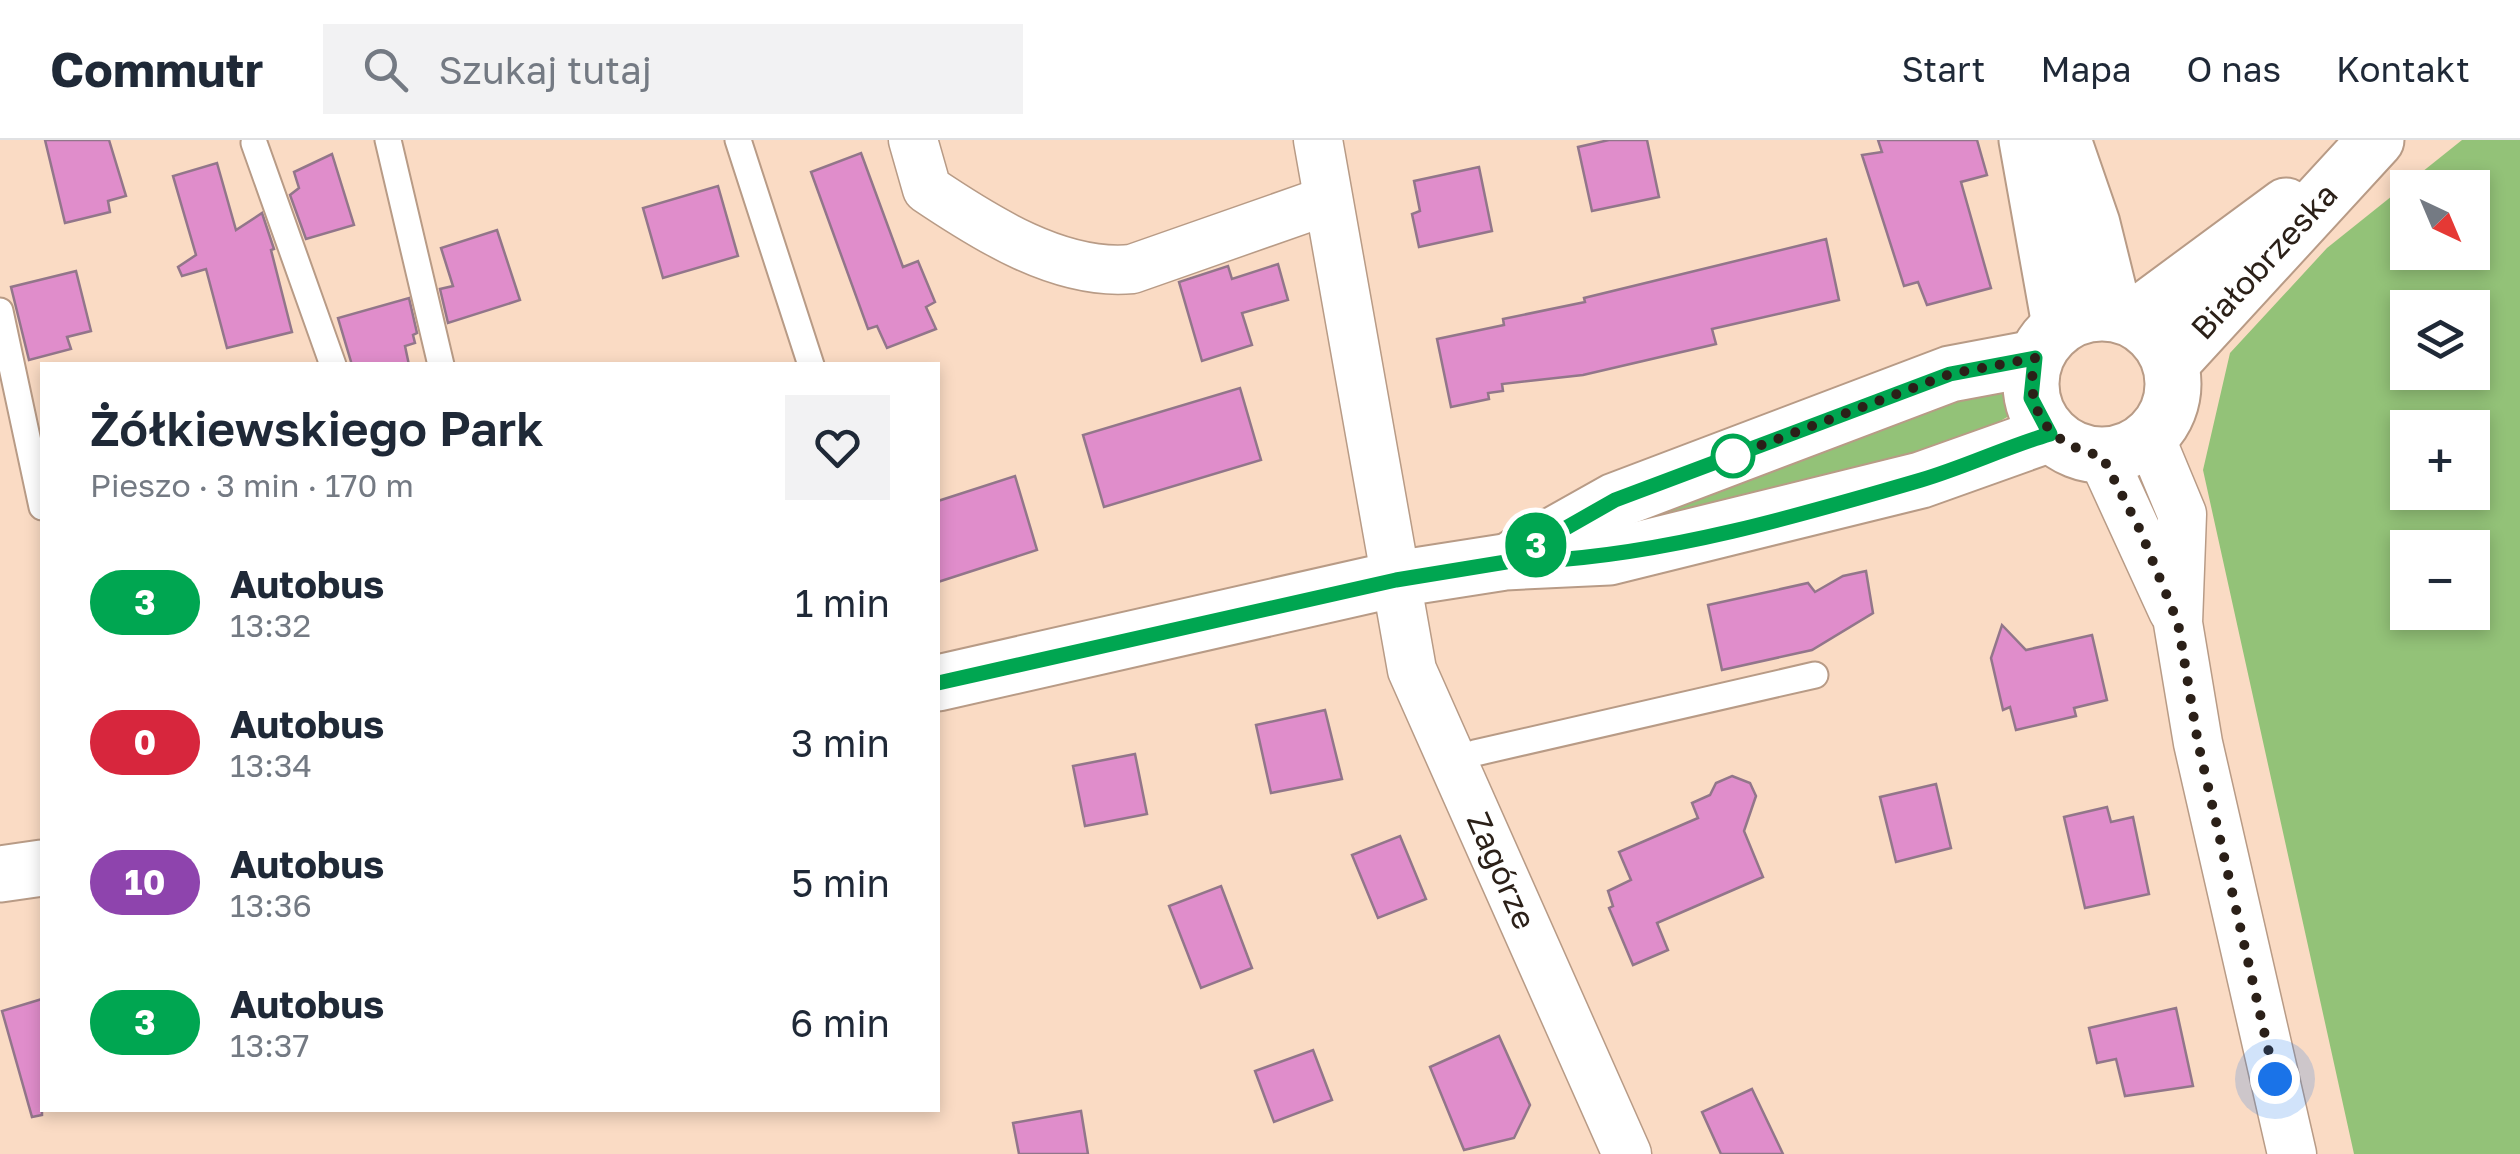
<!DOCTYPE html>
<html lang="pl">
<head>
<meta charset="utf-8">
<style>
  body { margin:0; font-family:"Golos Text",sans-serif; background:#f2f2f3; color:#1f2937; height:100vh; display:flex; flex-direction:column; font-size:38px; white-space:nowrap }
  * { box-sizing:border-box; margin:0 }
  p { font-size:32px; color:#747a83 }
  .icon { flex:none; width:55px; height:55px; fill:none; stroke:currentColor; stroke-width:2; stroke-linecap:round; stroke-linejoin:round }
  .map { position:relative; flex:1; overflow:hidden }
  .sheet { position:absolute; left:40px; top:222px; width:900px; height:750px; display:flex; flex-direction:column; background:#fff; border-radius:0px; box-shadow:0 5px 15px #0003 }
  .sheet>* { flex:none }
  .badge { padding:0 20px; border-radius:32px; font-size:35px; line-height:65px }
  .needle { width:65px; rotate:136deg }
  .buttons { position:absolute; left:2390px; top:30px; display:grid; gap:20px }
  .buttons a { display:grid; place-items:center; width:100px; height:100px; border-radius:0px; background:#fff; box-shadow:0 5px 15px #0003; font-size:50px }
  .you { position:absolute; width:50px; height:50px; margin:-25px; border:8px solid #fff; border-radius:50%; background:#1a73e8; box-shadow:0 0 0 15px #1a73e833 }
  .map>.badge { position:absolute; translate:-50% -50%; box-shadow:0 0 0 5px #fff }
  .round { display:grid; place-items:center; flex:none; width:105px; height:105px; border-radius:0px; background:#f2f2f3 }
  .headline { display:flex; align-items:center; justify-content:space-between; height:170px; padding:0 50px }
  h1 { font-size:48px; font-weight:600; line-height:75px }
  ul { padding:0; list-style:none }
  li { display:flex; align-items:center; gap:30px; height:140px; padding:0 50px }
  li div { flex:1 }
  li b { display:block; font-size:38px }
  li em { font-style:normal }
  li .badge { min-width:110px; font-weight:700; text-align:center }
  header { display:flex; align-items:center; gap:60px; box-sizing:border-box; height:140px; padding:0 50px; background:#fff; border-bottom:2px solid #e0e1e3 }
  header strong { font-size:48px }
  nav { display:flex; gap:55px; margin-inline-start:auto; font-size:35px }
  .search { width:700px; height:90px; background:#f2f2f3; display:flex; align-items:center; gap:25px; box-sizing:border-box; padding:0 35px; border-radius:0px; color:#747a83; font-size:38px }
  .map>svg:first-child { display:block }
  .green { fill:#93c278; fill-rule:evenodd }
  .building { fill:#e08dcb; stroke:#92768a; stroke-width:2.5 }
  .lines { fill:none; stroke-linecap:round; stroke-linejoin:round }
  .lane-casing { stroke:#b89b86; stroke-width:29 }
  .street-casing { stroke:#b89b86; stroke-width:51 }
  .secondary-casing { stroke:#b89b86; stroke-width:59 }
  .lane { stroke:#fff; stroke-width:25 }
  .street { stroke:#fff; stroke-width:48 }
  .secondary { stroke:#fff; stroke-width:55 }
  .line-casing { stroke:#fff; stroke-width:22 }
  .line { stroke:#00a651; stroke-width:15 }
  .walk { stroke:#2b2018; stroke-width:10; stroke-dasharray:0 18 }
  .stop-dot { fill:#fff; stroke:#00a651; stroke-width:5 }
  .labels { text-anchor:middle; stroke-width:10; stroke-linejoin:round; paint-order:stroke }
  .street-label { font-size:32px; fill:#2b2018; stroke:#fff }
</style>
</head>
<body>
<header>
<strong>Commutr</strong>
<div class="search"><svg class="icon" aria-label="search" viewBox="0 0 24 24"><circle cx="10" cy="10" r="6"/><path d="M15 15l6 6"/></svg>Szukaj tutaj</div>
<nav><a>Start</a><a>Mapa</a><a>O nas</a><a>Kontakt</a></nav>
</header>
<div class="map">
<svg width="2520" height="1014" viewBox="0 0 2520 1014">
  <rect width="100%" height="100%" fill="#fadbc4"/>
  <g class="green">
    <path d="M 2462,0 L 2520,0 L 2520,1014 L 2354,1014 L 2203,330 L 2230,213 L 2327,108 ZM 2408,48 L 2472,48 L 2472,112 L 2408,112 ZM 2408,168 L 2472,168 L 2472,232 L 2408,232 ZM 2408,288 L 2472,288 L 2472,352 L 2408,352 ZM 2408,408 L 2472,408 L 2472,472 L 2408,472 Z"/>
    <polygon points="2001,239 2009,276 1937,317 1601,391"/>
  </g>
  <g class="building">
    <polygon points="45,0 109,0 126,56 108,61 110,72 65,83"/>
    <polygon points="1609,0 1647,0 1659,57 1592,71 1578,7"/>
    <polygon points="1878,0 1977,0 1987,35 1961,42 1991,148 1927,165 1918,142 1904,146 1862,15 1882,12"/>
    <polygon points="861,13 903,127 918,121 935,162 926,167 936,189 887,208 877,186 868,189 811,32"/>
    <polygon points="332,14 354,85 306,99 290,55 299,48 294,32"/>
    <polygon points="217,23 236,90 262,73 274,109 271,110 292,192 227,208 206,129 182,136 178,127 196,115 173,36"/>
    <polygon points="1479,27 1492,91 1419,107 1412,74 1420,71 1414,41"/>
    <polygon points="718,46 738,116 663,138 643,68"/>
    <polygon points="497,90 520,160 448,183 440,149 453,146 441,108"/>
    <polygon points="1826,99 1839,160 1712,189 1716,204 1583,235 1502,244 1503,251 1488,253 1489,259 1451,267 1437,199 1504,185 1503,179 1585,162 1584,158"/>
    <polygon points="1278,124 1288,160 1242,173 1252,205 1202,221 1179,142 1228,126 1232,139"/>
    <polygon points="76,131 91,191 67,197 71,209 29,220 11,147"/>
    <polygon points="409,158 417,193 413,195 415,203 405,206 409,225 352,225 338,178"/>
    <polygon points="1240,248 1261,320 1104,367 1083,295"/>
    <polygon points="1015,336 1037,410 938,442 938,361"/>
    <polygon points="1866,431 1873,473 1812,510 1722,530 1708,465 1808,443 1815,452 1843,436"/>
    <polygon points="2002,485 2026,510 2092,495 2107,560 2074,568 2076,576 2016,590 2010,567 2003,570 1991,518"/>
    <polygon points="1325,570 1342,639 1271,653 1256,585"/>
    <polygon points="1135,614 1147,674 1085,686 1073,626"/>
    <polygon points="1732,636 1750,643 1756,656 1744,691 1763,737 1657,783 1668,810 1633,825 1609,768 1613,766 1608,751 1631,740 1619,712 1698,678 1692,663 1710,655 1716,643"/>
    <polygon points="1936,644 1951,708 1896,722 1880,657"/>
    <polygon points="2107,667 2111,682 2133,677 2149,754 2085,768 2064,677"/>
    <polygon points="1400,696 1426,759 1378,778 1352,715"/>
    <polygon points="1221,746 1252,828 1201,848 1169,766"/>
    <polygon points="42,859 42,975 32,977 2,871"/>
    <polygon points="2176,868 2193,946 2125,956 2116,919 2097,923 2089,888"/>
    <polygon points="1499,896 1530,965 1514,998 1464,1010 1430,927"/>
    <polygon points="1313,910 1332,960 1274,982 1255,931"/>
    <polygon points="1752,949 1783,1014 1721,1014 1702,972"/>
    <polygon points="1081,971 1088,1014 1019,1014 1013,983"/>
  </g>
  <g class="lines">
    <defs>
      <g id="lane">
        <polyline points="388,0 441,225"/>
        <polyline points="738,0 811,225"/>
        <polyline points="254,3 333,225"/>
        <polyline points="0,171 42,367"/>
        <polyline points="1455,626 1475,613 1815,535"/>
      </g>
      <g id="street">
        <path d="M 913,0 L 927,49 C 985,88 1060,136 1132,129 L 1326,61"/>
        <path id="s1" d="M 1318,0 L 1412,530 L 1627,1014"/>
        <polyline points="2150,297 2182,374 2178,483 2198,603 2292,1014"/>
        <polyline points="2102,316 2173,471"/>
      </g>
      <g id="secondary">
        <polyline points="2027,0 2060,185"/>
        <polyline points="2063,0 2092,84 2114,173"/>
        <circle cx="2102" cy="244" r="71"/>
        <polyline points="2133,179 2286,66"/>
        <path id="s2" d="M 2171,223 L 2376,0"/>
        <polyline points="1517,416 1615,361 1950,234 2035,218"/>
        <polyline points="938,543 1396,439 1505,422 1609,417 1921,340 2050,294"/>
        <polyline points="0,734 42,728"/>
      </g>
    </defs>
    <use href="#lane" class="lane-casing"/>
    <use href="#street" class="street-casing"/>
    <use href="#secondary" class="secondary-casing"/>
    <use href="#lane" class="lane"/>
    <use href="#street" class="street"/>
    <use href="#secondary" class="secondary"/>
  </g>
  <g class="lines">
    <defs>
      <path id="line" d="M 938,543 L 1396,440 L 1506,422 L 1615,360 L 1950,234 L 2035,218 L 2031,258 L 2050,294 C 2006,307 1965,327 1921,340 C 1798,376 1667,414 1540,421"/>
    </defs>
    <use href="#line" class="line-casing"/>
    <use href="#line" class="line"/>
    <path class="walk" d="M 1733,316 L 1722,320 L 1950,234 L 2035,218 C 2023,272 2050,305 2102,316 L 2140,390 L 2178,483 L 2198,603 L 2275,939"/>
  </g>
  <circle class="stop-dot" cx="1733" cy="316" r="20"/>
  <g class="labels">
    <g class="street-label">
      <text dy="11" stroke="none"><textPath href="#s2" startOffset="138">Białobrzeska</textPath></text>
      <text dy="11" stroke="none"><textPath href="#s1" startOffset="758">Zagórze</textPath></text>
    </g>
  </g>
</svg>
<div class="buttons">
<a><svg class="needle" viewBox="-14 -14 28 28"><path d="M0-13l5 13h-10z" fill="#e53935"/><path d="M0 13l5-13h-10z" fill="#747a83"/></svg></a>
<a><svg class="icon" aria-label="layers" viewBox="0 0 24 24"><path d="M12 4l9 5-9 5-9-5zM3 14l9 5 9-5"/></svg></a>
<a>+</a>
<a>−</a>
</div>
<div class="you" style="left:2275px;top:939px"></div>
<b class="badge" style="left:1536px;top:405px;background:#00a651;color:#fff">3</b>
<section class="sheet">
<div class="headline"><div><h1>Żółkiewskiego Park</h1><p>Pieszo · 3 min · 170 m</p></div><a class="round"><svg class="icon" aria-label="heart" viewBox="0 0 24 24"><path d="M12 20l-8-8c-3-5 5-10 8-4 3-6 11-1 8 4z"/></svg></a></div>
<ul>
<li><span class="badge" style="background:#00a651;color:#fff">3</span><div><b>Autobus</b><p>13:32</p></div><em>1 min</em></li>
<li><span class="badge" style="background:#d7263d;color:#fff">0</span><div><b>Autobus</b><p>13:34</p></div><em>3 min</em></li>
<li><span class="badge" style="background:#8e44ad;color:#fff">10</span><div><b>Autobus</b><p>13:36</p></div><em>5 min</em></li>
<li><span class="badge" style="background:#00a651;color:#fff">3</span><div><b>Autobus</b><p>13:37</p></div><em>6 min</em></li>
</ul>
</section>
</div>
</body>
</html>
